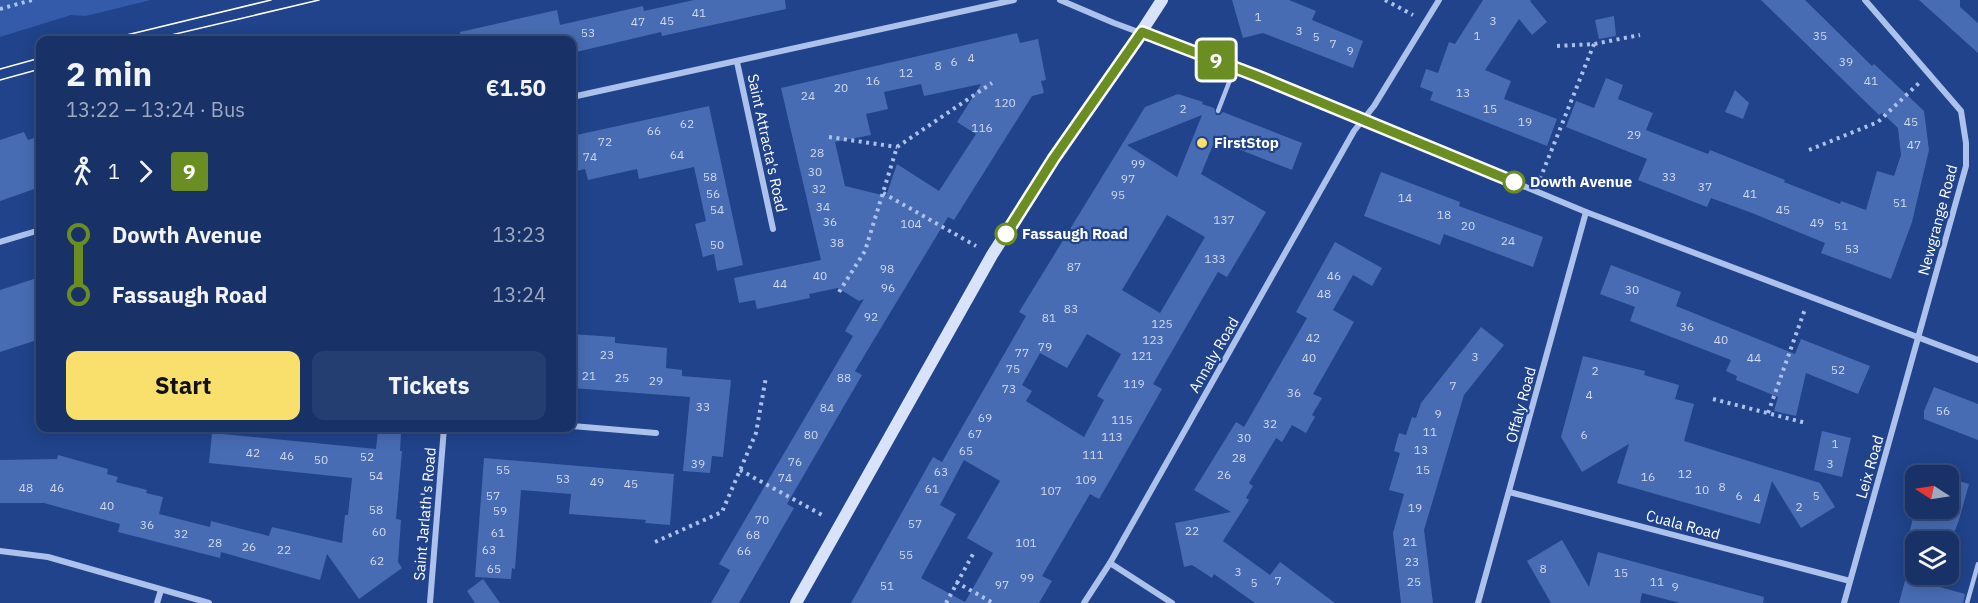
<!DOCTYPE html>
<html lang="en">
<head>
<meta charset="utf-8">
<style>
  body { margin:0; font-family:"IBM Plex Sans",sans-serif; background:#253e71; color:#f1f3f6; height:100vh; display:flex; flex-direction:column; font-size:22px; white-space:nowrap }
  * { box-sizing:border-box; margin:0 }
  p { font-size:20px; color:#9faac0 }
  .icon { flex:none; width:33px; height:33px; fill:none; stroke:currentColor; stroke-width:2; stroke-linecap:round; stroke-linejoin:round }
  .map { position:relative; flex:1; overflow:hidden }
  .side { position:absolute; left:36px; top:36px; width:540px; height:396px; display:flex; flex-direction:column; background:#183268; border-radius:12px; box-shadow:0 3px 15px #0003,0 0 0 2px #364d7c }
  .side>* { flex:none }
  .badge { padding:0 12px; border-radius:4px; font-size:21px; line-height:39px }
  .needle { width:39px; rotate:282deg }
  .buttons { position:absolute; left:1905px; top:465px; display:grid; gap:12px }
  .buttons a { display:grid; place-items:center; width:54px; height:54px; border-radius:12px; background:#183268; box-shadow:0 3px 15px #0003,0 0 0 2px #364d7c; font-size:30px }
  .map>.badge { position:absolute; translate:-50% -50%; box-shadow:0 0 0 3px #fff }
  .legs { display:flex; align-items:center; gap:9px; height:66px; padding:0 30px; font-size:20px }
  .legs p { margin-inline-start:auto }
  .headline { display:flex; align-items:center; justify-content:space-between; height:102px; padding:0 30px }
  h1 { font-size:33px; font-weight:800; line-height:45px }
  .action { display:flex; gap:12px; margin-top:auto; padding:12px 30px }
  .action a { flex:1; height:69px; border-radius:12px; background:#f9e06d; color:#111; font-size:24px; font-weight:800; line-height:69px; text-align:center }
  .action a+a { background:#253e71; color:#f1f3f6 }
  ul { padding:0 30px; list-style:none }
  li { display:flex; align-items:center; gap:21px; height:60px; font-size:22px }
  li i { display:grid; place-items:center; width:9px; height:100%; margin:0 8px; background:currentColor }
  li i::after { content:''; width:15px; height:15px; margin:-8px; border:4px solid; border-radius:50%; background:#183268 }
  li p { margin-inline-start:auto }
  li:first-child i { background:linear-gradient(#0000 50%,currentColor 0) }
  li:last-child i { background:linear-gradient(currentColor 50%,#0000 0) }
  .map>svg:first-child { display:block }
  .green { fill:#335ba9 }
  .building { fill:#486cb3; fill-rule:evenodd }
  .lines { fill:none; stroke-linecap:round; stroke-linejoin:round }
  .path { stroke:#acc2ec; stroke-width:4; stroke-dasharray:3 4.5; stroke-linecap:butt }
  .lane { stroke:#acc2ec; stroke-width:4.5 }
  .street { stroke:#acc2ec; stroke-width:6 }
  .secondary { stroke:#d8e3f9; stroke-width:12 }
  .tram { stroke:#fff; stroke-width:1.5 }
  .line-1-casing { stroke:#fff; stroke-width:14 }
  .line-1 { stroke:#6b8e23; stroke-width:9 }
  .poi-dot { fill:#f9e06d; stroke:#20438b; stroke-width:2 }
  .stop-1-dot { fill:#fff; stroke:#6b8e23; stroke-width:3 }
  .labels { text-anchor:middle; stroke-width:4.5; stroke-linejoin:round; paint-order:stroke }
  .number-label { font-size:12px; fill:#d1daec }
  .street-label { font-size:15px; fill:#fff; stroke:#20438b }
  .poi-label { font-size:15px; font-weight:bold; fill:#fff; stroke:#20438b; text-anchor:start }
  .stop-label { font-size:15px; font-weight:bold; fill:#fff; stroke:#20438b; text-anchor:start }
</style>
</head>
<body>
<div class="map">
<svg width="1978" height="603" viewBox="0 0 1978 603">
  <rect width="100%" height="100%" fill="#20438b"/>
  <polygon class="green" points="0,0 151,0 86,16 71,15 0,37"/>
  <g class="building">
    <polygon points="694,0 785,0 786,9 662,36 661,32 572,53 572,40 461,40 460,32 557,10 560,25 643,6 644,11"/>
    <polygon points="1232,0 1289,0 1316,11 1312,20 1363,41 1353,68 1263,33 1243,38"/>
    <polygon points="1483,0 1531,0 1530,1 1547,22 1532,35 1519,19 1485,70 1511,81 1504,99 1557,119 1547,146 1430,100 1433,92 1420,87 1426,69 1438,73 1449,42 1455,44"/>
    <polygon points="1761,0 1805,0 1872,66 1874,64 1924,111 1929,150 1912,222 1891,279 1821,253 1825,243 1752,213 1711,198 1707,207 1638,180 1647,159 1566,127 1576,101 1594,108 1606,78 1623,85 1618,99 1653,113 1646,130 1708,154 1710,150 1785,180 1784,182 1840,204 1841,201 1866,210 1877,171 1894,176 1901,155 1898,128 1882,113 1879,115"/>
    <polygon points="1919,0 1960,0 1960,7 1978,23 1978,53"/>
    <polygon points="1614,16 1616,36 1599,39 1595,20"/>
    <path d="M 1017,33 L 1020,43 L 1038,39 L 1046,80 L 1041,81 L 1044,93 L 1032,96 L 954,220 L 948,217 L 896,303 L 855,371 L 862,375 L 787,504 L 794,508 L 739,603 L 711,603 L 730,570 L 719,564 L 853,336 L 845,331 L 864,299 L 859,301 L 838,288 L 809,294 L 810,298 L 757,309 L 755,300 L 739,303 L 734,278 L 821,260 L 781,88 ZM 921,84 L 924,96 L 981,84 L 957,122 L 976,134 L 939,191 L 897,164 L 886,196 L 845,186 L 835,142 L 871,135 L 866,114 L 888,109 L 884,92 Z"/>
    <polygon points="1735,90 1749,103 1743,119 1725,112"/>
    <path d="M 1178,94 L 1203,102 L 1202,104 L 1214,108 L 1216,115 L 1220,115 L 1223,112 L 1302,143 L 1292,170 L 1215,140 L 1201,174 L 1266,212 L 1227,277 L 1218,272 L 1204,296 L 1153,384 L 1162,389 L 1109,482 L 1099,499 L 1090,494 L 1042,576 L 1052,581 L 1039,603 L 851,603 L 933,457 L 942,462 L 1026,316 L 1019,312 L 1145,107 ZM 1202,115 L 1177,177 L 1127,145 ZM 1167,215 L 1205,237 L 1160,313 L 1122,290 ZM 1087,334 L 1121,354 L 1097,396 L 1104,400 L 1084,437 L 1026,401 L 1032,391 L 1022,385 L 1040,353 L 1067,368 ZM 964,460 L 1000,481 L 967,538 L 993,553 L 965,602 L 921,578 L 956,514 L 940,505 Z"/>
    <polygon points="709,106 743,265 717,271 714,254 703,257 695,224 706,221 694,167 639,179 637,169 588,180 585,169 572,172 572,136"/>
    <polygon points="24,132 28,140 40,136 40,187 0,201 0,140"/>
    <polygon points="1381,172 1460,202 1459,206 1543,237 1533,267 1444,234 1440,245 1364,216"/>
    <polygon points="1335,242 1382,268 1372,286 1353,275 1333,310 1354,322 1313,394 1322,398 1312,415 1315,417 1306,433 1292,425 1282,442 1276,438 1249,483 1253,486 1246,498 1249,500 1223,541 1270,575 1280,562 1335,603 1255,603 1214,574 1212,578 1192,565 1184,567 1175,523 1231,512 1194,490 1236,422 1244,427 1307,318 1296,312"/>
    <polygon points="1611,265 1681,292 1676,306 1795,354 1801,339 1870,366 1858,394 1806,373 1796,416 1774,411 1778,397 1736,380 1737,376 1726,371 1731,360 1630,321 1635,307 1600,294"/>
    <polygon points="40,277 40,308 34,310 40,331 40,339 0,352 0,290"/>
    <polygon points="1481,327 1504,345 1464,395 1424,530 1433,603 1401,603 1393,533 1404,494 1389,490 1400,453 1394,451 1399,433 1406,435 1412,417 1416,418 1421,403"/>
    <polygon points="572,334 615,337 615,343 667,348 666,368 682,370 682,376 731,380 723,457 712,456 710,473 683,471 690,397 572,388"/>
    <polygon points="1583,356 1645,371 1644,375 1679,385 1675,399 1694,404 1684,441 1820,483 1835,507 1801,528 1772,481 1760,524 1617,483 1629,444 1582,472 1561,437"/>
    <polygon points="1934,387 1978,404 1978,440 1924,419 1924,411"/>
    <polygon points="378,431 401,433 400,451 402,451 396,519 401,520 398,562 402,568 359,599 327,554 320,580 221,552 220,558 118,532 120,524 44,503 0,503 0,460 57,459 58,455 108,469 107,474 118,477 116,482 147,490 146,493 163,497 159,514 210,527 211,521 269,536 272,527 342,543 345,515 348,515 352,478 209,463 212,433 376,449"/>
    <polygon points="1822,431 1851,438 1842,477 1814,470"/>
    <polygon points="484,458 674,474 670,525 645,523 646,520 569,514 571,494 521,490 515,569 512,568 511,579 475,577"/>
    <polygon points="1948,478 1969,484 1959,520 1952,538 1947,536 1945,542 1916,542 1916,574 1936,574 1933,585 1965,594 1963,603 1899,603 1914,547 1906,545 1916,507 1916,508 1948,508"/>
    <polygon points="1562,540 1589,587 1598,552 1764,597 1763,603 1680,603 1642,593 1640,603 1551,603 1527,561"/>
    <polygon points="483,579 500,603 475,603 467,591"/>
  </g>
  <g class="lines">
    <g class="path">
      <polyline points="1385,0 1413,15"/>
      <polyline points="0,9 32,0"/>
      <polyline points="1557,46 1594,44 1640,35"/>
      <polyline points="829,137 897,147"/>
      <polyline points="1809,150 1878,122 1919,83"/>
      <polyline points="1540,179 1594,44"/>
      <polyline points="883,193 976,246"/>
      <polyline points="839,292 865,251 897,147 992,83"/>
      <polyline points="1713,399 1806,423"/>
      <polyline points="1768,413 1805,309"/>
      <polyline points="740,470 824,516"/>
      <polyline points="655,542 722,512 756,433 766,377"/>
      <polyline points="956,582 993,603"/>
      <polyline points="946,603 973,554"/>
    </g>
    <g class="lane">
      <polyline points="1218,111 1235,67"/>
      <polyline points="1967,603 1978,564"/>
    </g>
    <g class="street">
      <polyline points="1060,0 1114,23 1257,76 1586,212 1978,360"/>
      <polyline points="737,62 773,229"/>
      <polyline points="572,97 1014,0"/>
      <polyline points="0,242 40,230"/>
      <polyline points="572,426 656,433"/>
      <polyline points="1509,492 1850,581"/>
      <polyline points="0,551 48,557 209,603"/>
      <polyline points="1110,563 1172,603"/>
      <polyline points="157,603 161,590"/>
      <polyline points="430,603 444,428"/>
      <polyline points="1084,603 1110,563 1354,131 1374,106 1439,0"/>
      <polyline points="1478,603 1586,212"/>
      <polyline points="1844,603 1966,166 1966,143 1961,111 1865,0"/>
    </g>
    <polyline class="secondary" points="796,603 992,255 1054,158 1125,57 1162,0"/>
    <g class="tram">
      <polyline points="106,40 271,0"/>
      <polyline points="150,40 319,0"/>
      <polyline points="0,69 40,58"/>
      <polyline points="0,80 40,69"/>
    </g>
  </g>
  <g class="lines">
    <defs>
      <polyline id="line-1" points="1006,234 1054,158 1142,32 1257,76 1514,182"/>
    </defs>
    <use href="#line-1" class="line-1-casing"/>
    <use href="#line-1" class="line-1"/>
  </g>
  <circle class="poi-dot" cx="1202" cy="143" r="6"/>
  <g class="stop-1-dot">
    <circle cx="1514" cy="182" r="10"/>
    <circle cx="1006" cy="234" r="10"/>
  </g>
  <g class="labels">
    <g class="number-label">
      <text x="699" y="17">41</text>
      <text x="1258" y="21">1</text>
      <text x="667" y="25">45</text>
      <text x="1493" y="25">3</text>
      <text x="638" y="26">47</text>
      <text x="1299" y="35">3</text>
      <text x="588" y="37">53</text>
      <text x="1477" y="40">1</text>
      <text x="1820" y="40">35</text>
      <text x="1316" y="41">5</text>
      <text x="1333" y="48">7</text>
      <text x="1350" y="55">9</text>
      <text x="971" y="62">4</text>
      <text x="954" y="66">6</text>
      <text x="1846" y="66">39</text>
      <text x="938" y="70">8</text>
      <text x="906" y="77">12</text>
      <text x="873" y="85">16</text>
      <text x="1871" y="85">41</text>
      <text x="841" y="92">20</text>
      <text x="1463" y="97">13</text>
      <text x="808" y="100">24</text>
      <text x="1005" y="107">120</text>
      <text x="1183" y="113">2</text>
      <text x="1490" y="113">15</text>
      <text x="1525" y="126">19</text>
      <text x="1911" y="126">45</text>
      <text x="687" y="128">62</text>
      <text x="982" y="132">116</text>
      <text x="654" y="135">66</text>
      <text x="1634" y="139">29</text>
      <text x="605" y="146">72</text>
      <text x="1914" y="149">47</text>
      <text x="817" y="157">28</text>
      <text x="677" y="159">64</text>
      <text x="590" y="161">74</text>
      <text x="1138" y="168">99</text>
      <text x="815" y="176">30</text>
      <text x="710" y="181">58</text>
      <text x="1669" y="181">33</text>
      <text x="1128" y="183">97</text>
      <text x="1705" y="191">37</text>
      <text x="819" y="193">32</text>
      <text x="713" y="198">56</text>
      <text x="1750" y="198">41</text>
      <text x="1118" y="199">95</text>
      <text x="1405" y="202">14</text>
      <text x="1900" y="207">51</text>
      <text x="823" y="211">34</text>
      <text x="717" y="214">54</text>
      <text x="1783" y="214">45</text>
      <text x="1444" y="219">18</text>
      <text x="1224" y="224">137</text>
      <text x="830" y="226">36</text>
      <text x="1817" y="227">49</text>
      <text x="911" y="228">104</text>
      <text x="1468" y="230">20</text>
      <text x="1841" y="230">51</text>
      <text x="1508" y="245">24</text>
      <text x="837" y="247">38</text>
      <text x="717" y="249">50</text>
      <text x="1852" y="253">53</text>
      <text x="1215" y="263">133</text>
      <text x="1074" y="271">87</text>
      <text x="887" y="273">98</text>
      <text x="820" y="280">40</text>
      <text x="1334" y="280">46</text>
      <text x="780" y="288">44</text>
      <text x="888" y="292">96</text>
      <text x="1632" y="294">30</text>
      <text x="1324" y="298">48</text>
      <text x="1071" y="313">83</text>
      <text x="871" y="321">92</text>
      <text x="1049" y="322">81</text>
      <text x="1162" y="328">125</text>
      <text x="1687" y="331">36</text>
      <text x="1313" y="342">42</text>
      <text x="1153" y="344">123</text>
      <text x="1721" y="344">40</text>
      <text x="1045" y="351">79</text>
      <text x="1022" y="357">77</text>
      <text x="607" y="359">23</text>
      <text x="1142" y="360">121</text>
      <text x="1475" y="361">3</text>
      <text x="1309" y="362">40</text>
      <text x="1754" y="362">44</text>
      <text x="1013" y="373">75</text>
      <text x="1838" y="374">52</text>
      <text x="1595" y="375">2</text>
      <text x="589" y="380">21</text>
      <text x="622" y="382">25</text>
      <text x="844" y="382">88</text>
      <text x="656" y="385">29</text>
      <text x="1134" y="388">119</text>
      <text x="1453" y="390">7</text>
      <text x="1009" y="393">73</text>
      <text x="1294" y="397">36</text>
      <text x="1589" y="399">4</text>
      <text x="703" y="411">33</text>
      <text x="827" y="412">84</text>
      <text x="1943" y="415">56</text>
      <text x="1438" y="418">9</text>
      <text x="985" y="422">69</text>
      <text x="1122" y="424">115</text>
      <text x="1270" y="428">32</text>
      <text x="1430" y="436">11</text>
      <text x="975" y="438">67</text>
      <text x="811" y="439">80</text>
      <text x="1584" y="439">6</text>
      <text x="1112" y="441">113</text>
      <text x="1244" y="442">30</text>
      <text x="1835" y="448">1</text>
      <text x="1421" y="454">13</text>
      <text x="966" y="455">65</text>
      <text x="253" y="457">42</text>
      <text x="1093" y="459">111</text>
      <text x="287" y="460">46</text>
      <text x="367" y="461">52</text>
      <text x="1239" y="462">28</text>
      <text x="321" y="464">50</text>
      <text x="795" y="466">76</text>
      <text x="698" y="468">39</text>
      <text x="1830" y="468">3</text>
      <text x="503" y="474">55</text>
      <text x="1423" y="474">15</text>
      <text x="941" y="476">63</text>
      <text x="1685" y="478">12</text>
      <text x="1224" y="479">26</text>
      <text x="376" y="480">54</text>
      <text x="1648" y="481">16</text>
      <text x="785" y="482">74</text>
      <text x="563" y="483">53</text>
      <text x="1086" y="484">109</text>
      <text x="597" y="486">49</text>
      <text x="631" y="488">45</text>
      <text x="1722" y="491">8</text>
      <text x="26" y="492">48</text>
      <text x="57" y="492">46</text>
      <text x="932" y="493">61</text>
      <text x="1702" y="494">10</text>
      <text x="1051" y="495">107</text>
      <text x="493" y="500">57</text>
      <text x="1739" y="500">6</text>
      <text x="1816" y="500">5</text>
      <text x="1757" y="502">4</text>
      <text x="107" y="510">40</text>
      <text x="1799" y="511">2</text>
      <text x="1415" y="512">19</text>
      <text x="376" y="514">58</text>
      <text x="500" y="515">59</text>
      <text x="762" y="524">70</text>
      <text x="915" y="528">57</text>
      <text x="147" y="529">36</text>
      <text x="1192" y="535">22</text>
      <text x="379" y="536">60</text>
      <text x="498" y="537">61</text>
      <text x="181" y="538">32</text>
      <text x="753" y="539">68</text>
      <text x="1410" y="546">21</text>
      <text x="215" y="547">28</text>
      <text x="1026" y="547">101</text>
      <text x="249" y="551">26</text>
      <text x="284" y="554">22</text>
      <text x="489" y="554">63</text>
      <text x="744" y="555">66</text>
      <text x="906" y="559">55</text>
      <text x="377" y="565">62</text>
      <text x="1412" y="566">23</text>
      <text x="494" y="573">65</text>
      <text x="1543" y="573">8</text>
      <text x="1238" y="576">3</text>
      <text x="1621" y="577">15</text>
      <text x="1027" y="582">99</text>
      <text x="1278" y="585">7</text>
      <text x="1414" y="586">25</text>
      <text x="1657" y="586">11</text>
      <text x="1254" y="587">5</text>
      <text x="1002" y="589">97</text>
      <text x="887" y="590">51</text>
      <text x="1675" y="591">9</text>
    </g>
    <g class="street-label">
      <text transform="translate(767 143) rotate(78)" y="5">Saint Attracta's Road</text>
      <text transform="translate(1938 220) rotate(-75)" y="5">Newgrange Road</text>
      <text transform="translate(1214 355) rotate(-60)" y="5">Annaly Road</text>
      <text transform="translate(1521 405) rotate(-75)" y="5">Offaly Road</text>
      <text transform="translate(1870 467) rotate(-74)" y="5">Leix Road</text>
      <text transform="translate(425 514) rotate(-85)" y="5">Saint Jarlath's Road</text>
      <text transform="translate(1683 525) rotate(15)" y="5">Cuala Road</text>
    </g>
    <g class="poi-label">
      <text x="1214" y="148">FirstStop</text>
    </g>
    <g class="stop-label">
      <text x="1530" y="187">Dowth Avenue</text>
      <text x="1022" y="239">Fassaugh Road</text>
    </g>
  </g>
</svg>
<div class="buttons">
<a><svg class="needle" viewBox="-14 -14 28 28"><path d="M0-13l5 13h-10z" fill="#e53935"/><path d="M0 13l5-13h-10z" fill="#9faac0"/></svg></a>
<a><svg class="icon" aria-label="layers" viewBox="0 0 24 24"><path d="M12 4l9 5-9 5-9-5zM3 14l9 5 9-5"/></svg></a>
</div>
<b class="badge" style="left:1216px;top:60px;background:#6b8e23;color:#fff">9</b>
<section class="side">
<div class="headline"><div><h1>2 min</h1><p>13:22 – 13:24 · Bus</p></div><b>€1.50</b></div>
<div class="legs"><svg class="icon" aria-label="walk" viewBox="0 0 24 24"><circle cx="13" cy="4" r="2"/><path d="M13 8l-2 6 4 7M11 14l-3 7M7 12l3-4h3l4 4"/></svg>1<svg class="icon" aria-label="forward" viewBox="0 0 24 24"><path d="M9 5l7 7-7 7"/></svg><b class="badge" style="background:#6b8e23;color:#fff">9</b></div>
<ul>
<li><i style="color:#6b8e23"></i><b>Dowth Avenue</b><p>13:23</p></li>
<li><i style="color:#6b8e23"></i><b>Fassaugh Road</b><p>13:24</p></li>
</ul>
<div class="action"><a>Start</a><a>Tickets</a></div>
</section>
</div>
</body>
</html>
